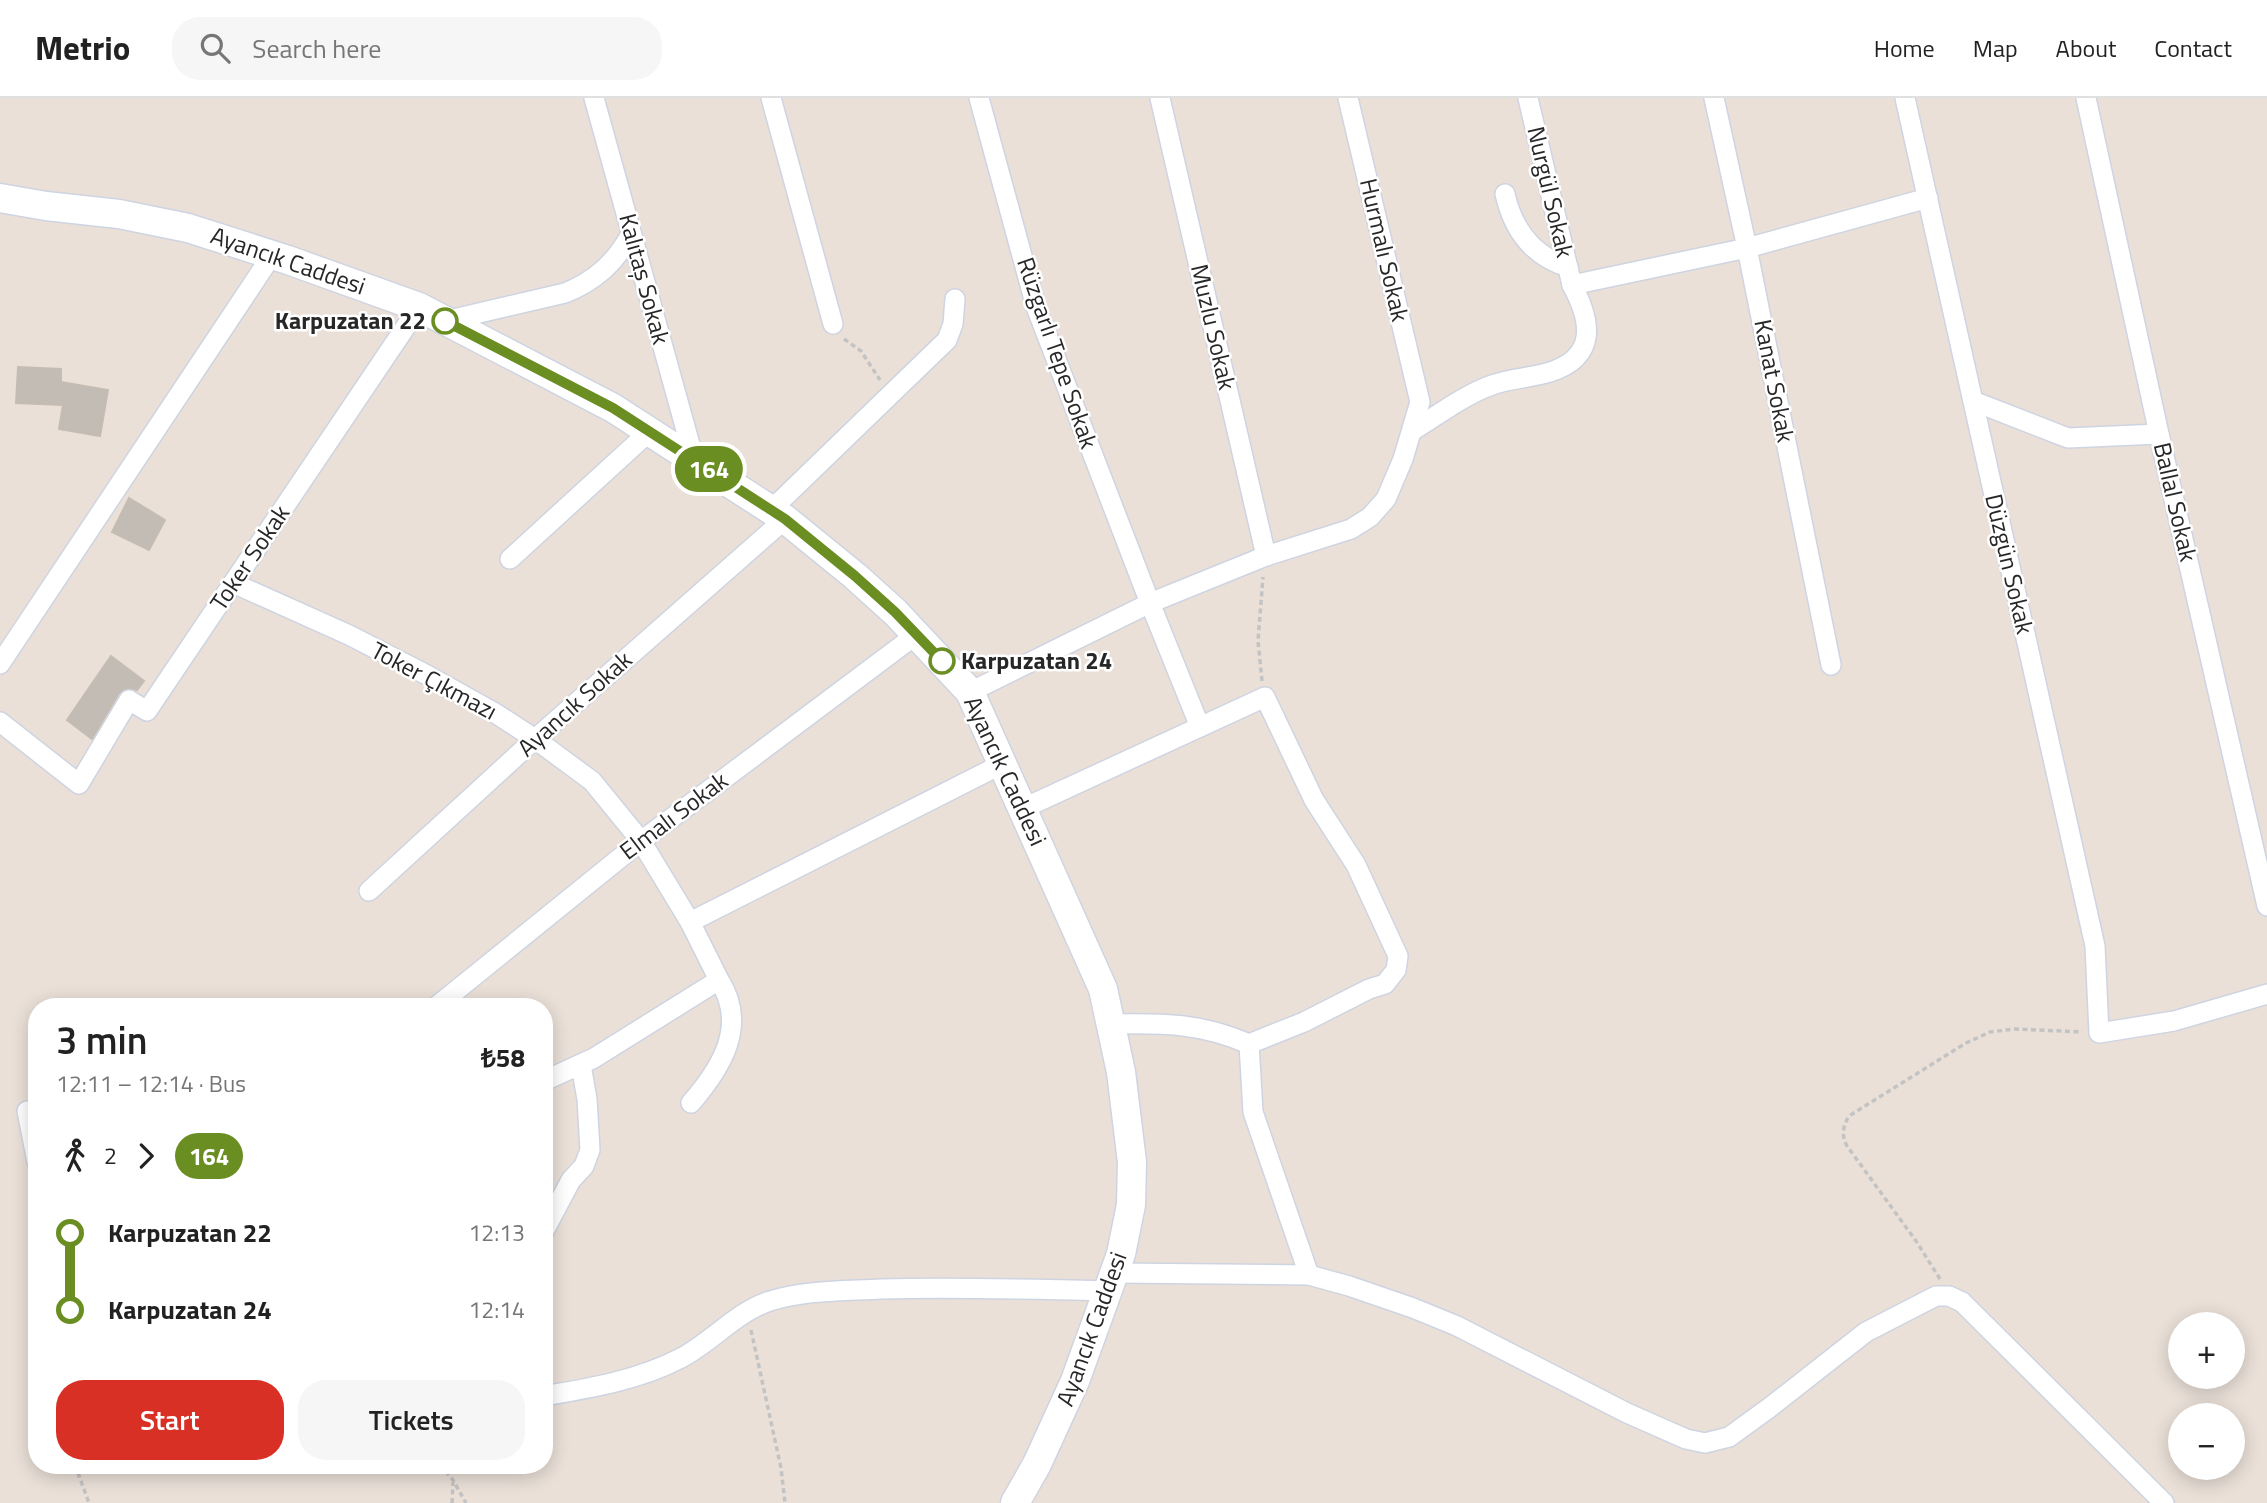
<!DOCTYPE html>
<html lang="en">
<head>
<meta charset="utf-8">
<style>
  body { margin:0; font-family:"Titillium Web",sans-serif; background:#f6f6f6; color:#222; height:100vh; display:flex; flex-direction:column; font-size:26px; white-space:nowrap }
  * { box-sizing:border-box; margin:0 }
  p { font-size:23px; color:#767676 }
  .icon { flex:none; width:38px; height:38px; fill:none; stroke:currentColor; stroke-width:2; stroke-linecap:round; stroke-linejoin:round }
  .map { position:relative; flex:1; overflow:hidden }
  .sheet { position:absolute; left:28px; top:900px; width:525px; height:476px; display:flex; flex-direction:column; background:#fff; border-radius:28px; box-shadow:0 4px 18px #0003 }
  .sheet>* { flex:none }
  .badge { padding:0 14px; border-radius:23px; font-size:24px; line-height:46px }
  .tools { position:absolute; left:2168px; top:1214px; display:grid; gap:14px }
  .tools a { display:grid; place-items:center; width:77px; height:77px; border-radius:50%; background:#fff; box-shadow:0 4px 18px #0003; font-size:35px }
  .map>.badge { position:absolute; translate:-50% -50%; box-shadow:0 0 0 4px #fff }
  .legs { display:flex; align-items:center; gap:10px; height:77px; padding:0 28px; font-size:23px }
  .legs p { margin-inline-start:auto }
  .summary { display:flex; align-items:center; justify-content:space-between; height:119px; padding:0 28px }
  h1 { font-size:38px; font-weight:600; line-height:52px }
  .button { display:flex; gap:14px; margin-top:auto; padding:14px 28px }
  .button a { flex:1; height:80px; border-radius:28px; background:#d93025; color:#fff; font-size:28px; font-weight:600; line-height:80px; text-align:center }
  .button a+a { background:#f6f6f6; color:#222 }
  ul { padding:0 28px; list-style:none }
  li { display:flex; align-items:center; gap:24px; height:77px; font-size:26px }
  li i { display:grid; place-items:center; width:10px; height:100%; margin:0 9px; background:currentColor }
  li i::after { content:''; width:18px; height:18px; margin:-9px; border:5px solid; border-radius:50%; background:#fff }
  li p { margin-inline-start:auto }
  li:first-child i { background:linear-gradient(#0000 50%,currentColor 0) }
  li:last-child i { background:linear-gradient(currentColor 50%,#0000 0) }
  header { display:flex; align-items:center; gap:42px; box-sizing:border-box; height:98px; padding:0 35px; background:#fff; border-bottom:2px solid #e0e0e0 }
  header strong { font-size:33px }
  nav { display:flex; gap:38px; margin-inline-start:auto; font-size:24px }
  .search { width:490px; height:63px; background:#f6f6f6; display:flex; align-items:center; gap:18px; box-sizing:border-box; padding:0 24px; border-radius:28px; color:#767676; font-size:26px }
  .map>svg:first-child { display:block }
  .building { fill:#c2bcb4; stroke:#c5bcb2; stroke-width:2 }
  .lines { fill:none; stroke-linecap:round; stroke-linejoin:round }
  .street-casing { stroke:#ced4e1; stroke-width:22 }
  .secondary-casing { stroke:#ced4e1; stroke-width:31 }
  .path { stroke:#c3c3c3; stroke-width:3.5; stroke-dasharray:5 3.5; stroke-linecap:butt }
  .street { stroke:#fff; stroke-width:19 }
  .secondary { stroke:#fff; stroke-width:28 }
  .line-1-casing { stroke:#fff; stroke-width:16 }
  .line-1 { stroke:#6b8e23; stroke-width:10 }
  .stop-1-dot { fill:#fff; stroke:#6b8e23; stroke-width:3.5 }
  .labels { text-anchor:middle; stroke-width:5; stroke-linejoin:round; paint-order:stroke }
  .street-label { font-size:24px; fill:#272727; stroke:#fff }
  .stop-label { font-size:24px; font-weight:bold; fill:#272727; stroke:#fff; text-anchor:end }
</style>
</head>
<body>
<header>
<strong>Metrio</strong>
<div class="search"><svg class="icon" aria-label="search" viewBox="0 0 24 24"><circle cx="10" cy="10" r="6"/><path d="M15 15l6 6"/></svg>Search here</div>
<nav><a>Home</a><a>Map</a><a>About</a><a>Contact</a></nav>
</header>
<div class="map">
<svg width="2267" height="1405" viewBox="0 0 2267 1405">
  <rect width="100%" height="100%" fill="#eae0d8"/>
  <g class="building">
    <polygon points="18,269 61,271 61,284 108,292 100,338 59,331 63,307 16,305"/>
    <polygon points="129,400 165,422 149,452 112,434"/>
    <polygon points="111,558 144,583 137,592 129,590 119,595 92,641 67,622"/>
  </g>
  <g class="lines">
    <defs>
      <g id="street">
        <polyline points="594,0 694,361"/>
        <polyline points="771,0 833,226"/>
        <polyline points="979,0 1036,209 1150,505 1200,629"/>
        <polyline points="1160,0 1266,458"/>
        <polyline points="1714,0 1747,150 1831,567"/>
        <polyline points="1905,0 2095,848 2099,935 2174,923 2267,896"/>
        <polyline points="2086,0 2159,336 2267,808"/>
        <path d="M 1505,96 C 1513,131 1532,158 1568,169"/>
        <polyline points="1572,187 1747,150 1928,100"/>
        <path d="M 445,223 L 565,195 C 595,183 615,165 631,136"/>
        <polyline points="1973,303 2068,340 2159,336"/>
        <path d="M 1412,333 C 1438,317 1464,297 1492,287 C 1511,280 1531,280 1550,274 C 1597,259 1592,224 1572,187 L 1528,0"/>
        <polyline points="771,412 947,242 953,226 955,201"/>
        <polyline points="510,461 650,333"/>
        <polyline points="233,485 349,537 427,577 495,615 535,641 592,683 641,743 690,824 719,882 594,960 544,983"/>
        <polyline points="0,566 272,157"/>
        <polyline points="970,594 1150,505 1266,458 1351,431 1370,419 1386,401 1403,361 1420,304 1348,0"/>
        <polyline points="0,624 79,686 129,602 147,613 419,209"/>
        <polyline points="1024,710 1265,599 1314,702 1356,767 1398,858 1396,872 1385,886 1369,891 1304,924 1249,946 1253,1014 1309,1177"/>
        <polyline points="369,793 535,641 785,421"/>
        <polyline points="690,824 1004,665"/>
        <polyline points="437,908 641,743 917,536"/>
        <path d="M 1112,926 C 1163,925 1201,925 1249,946"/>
        <path d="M 691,1005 C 722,969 748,927 719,882"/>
        <polyline points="27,1013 37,1064"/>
        <polyline points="544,1133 571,1082 584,1068 590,1052 587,1001 581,967"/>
        <polyline points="1115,1175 1309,1177 1349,1188 1413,1210 1457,1228 1627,1315 1686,1341 1705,1345 1729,1339 1769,1310 1866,1234 1936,1198 1949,1198 1962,1204 2164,1405"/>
        <path d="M 544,1298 C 591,1290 639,1282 681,1260 C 713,1243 736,1214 770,1203 C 805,1192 844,1193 881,1191 C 957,1189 1032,1191 1108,1193"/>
      </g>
      <polyline id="secondary" points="0,100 46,108 119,116 188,130 288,162 419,209 613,310 785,421 855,478 895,514 970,594 1103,891 1121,974 1132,1064 1131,1107 1121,1156 1075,1283 1037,1366 1015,1405"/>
    </defs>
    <use href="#street" class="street-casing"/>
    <use href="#secondary" class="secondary-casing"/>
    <g class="path">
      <polyline points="844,241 861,253 880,282"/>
      <polyline points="1262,583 1258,543 1263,479"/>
      <path d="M 1940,1181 L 1916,1143 L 1847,1048 C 1841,1037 1843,1028 1849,1018 L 1966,945 L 1990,934 L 2014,931 L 2082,934"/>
      <polyline points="751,1232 781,1370 785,1405"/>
      <polyline points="75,1367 89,1405"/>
      <polyline points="440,1367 453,1382 466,1405"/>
      <polyline points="452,1405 453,1384"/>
    </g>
    <use href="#street" class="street"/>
    <use href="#secondary" class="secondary"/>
  </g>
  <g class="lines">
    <defs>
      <polyline id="line-1" points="445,223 613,310 785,421 855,478 895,514 942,563"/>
    </defs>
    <use href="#line-1" class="line-1-casing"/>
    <use href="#line-1" class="line-1"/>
  </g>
  <g class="stop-1-dot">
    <circle cx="445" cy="223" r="12"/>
    <circle cx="942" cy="563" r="12"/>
  </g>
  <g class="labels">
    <g class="street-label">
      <text transform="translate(1550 94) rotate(77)" y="8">Nurgül Sokak</text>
      <text transform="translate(1384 152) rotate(77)" y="8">Hurmalı Sokak</text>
      <text transform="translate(288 163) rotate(19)" y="8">Ayancık Caddesi</text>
      <text transform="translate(644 181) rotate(75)" y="8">Kalıtaş Sokak</text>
      <text transform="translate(1213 229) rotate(77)" y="8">Muzlu Sokak</text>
      <text transform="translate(1057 255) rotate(71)" y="8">Rüzgarlı Tepe Sokak</text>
      <text transform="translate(1774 283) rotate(79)" y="8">Kanat Sokak</text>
      <text transform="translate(2175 404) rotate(77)" y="8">Ballal Sokak</text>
      <text transform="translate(250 460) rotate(-56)" y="8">Toker Sokak</text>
      <text transform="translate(2009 466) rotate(77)" y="8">Düzgün Sokak</text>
      <text transform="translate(434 583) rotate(28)" y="8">Toker Çıkmazı</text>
      <text transform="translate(575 606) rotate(-42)" y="8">Ayancık Sokak</text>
      <text transform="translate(1005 673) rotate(65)" y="8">Ayancık Caddesi</text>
      <text transform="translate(674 718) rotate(-37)" y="8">Elmalı Sokak</text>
      <text transform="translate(1092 1231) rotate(-70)" y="8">Ayancık Caddesi</text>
    </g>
    <g class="stop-label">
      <text x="426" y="231">Karpuzatan 22</text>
      <text x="961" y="571" text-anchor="start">Karpuzatan 24</text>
    </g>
  </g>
</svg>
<div class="tools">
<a>+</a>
<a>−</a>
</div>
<b class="badge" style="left:709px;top:371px;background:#6b8e23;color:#fff">164</b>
<section class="sheet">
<div class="summary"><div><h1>3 min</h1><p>12:11 – 12:14 · Bus</p></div><b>₺58</b></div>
<div class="legs"><svg class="icon" aria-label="walk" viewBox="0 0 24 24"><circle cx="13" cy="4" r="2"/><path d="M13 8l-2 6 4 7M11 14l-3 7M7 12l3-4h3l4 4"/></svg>2<svg class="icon" aria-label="forward" viewBox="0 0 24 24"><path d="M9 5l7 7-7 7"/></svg><b class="badge" style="background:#6b8e23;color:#fff">164</b></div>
<ul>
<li><i style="color:#6b8e23"></i><b>Karpuzatan 22</b><p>12:13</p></li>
<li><i style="color:#6b8e23"></i><b>Karpuzatan 24</b><p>12:14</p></li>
</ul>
<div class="button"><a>Start</a><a>Tickets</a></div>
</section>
</div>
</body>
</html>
